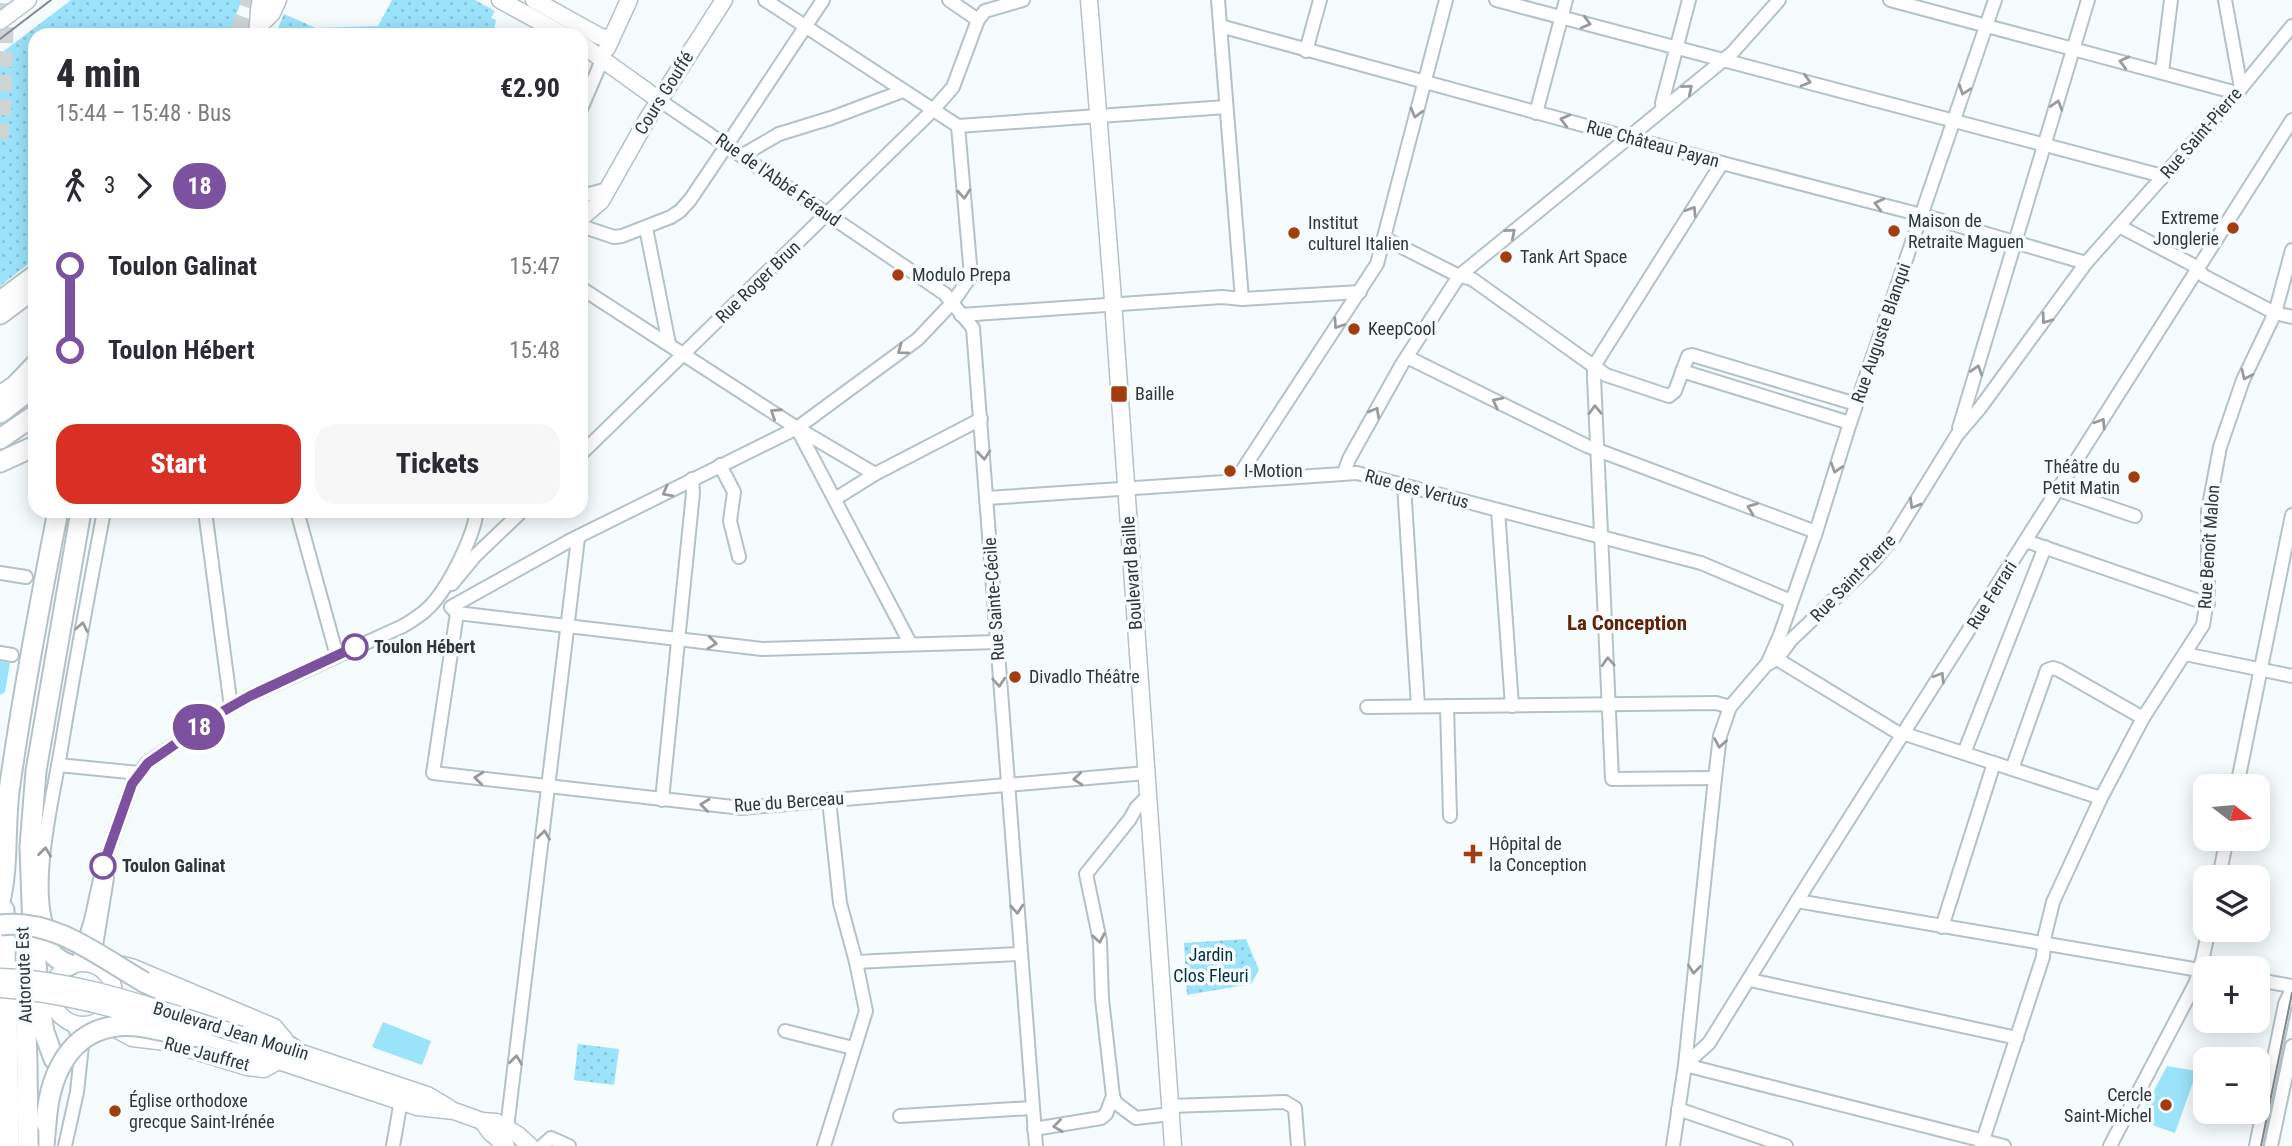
<!DOCTYPE html>
<html lang="en">
<head>
<meta charset="utf-8">
<style>
  body { margin:0; font-family:"Roboto Condensed",sans-serif; background:#f7f7f7; color:#2b2b33; height:100vh; display:flex; flex-direction:column; font-size:26px; white-space:nowrap }
  * { box-sizing:border-box; margin:0 }
  p { font-size:23px; color:#7c7c81 }
  .icon { flex:none; width:38px; height:38px; fill:none; stroke:currentColor; stroke-width:2; stroke-linecap:round; stroke-linejoin:round }
  .map { position:relative; flex:1; overflow:hidden }
  .drawer { position:absolute; left:28px; top:28px; width:560px; height:490px; display:flex; flex-direction:column; background:#fff; border-radius:21px; box-shadow:0 4px 18px #0003 }
  .drawer>* { flex:none }
  .badge { padding:0 14px; border-radius:23px; font-size:24px; line-height:46px }
  .needle { width:46px; rotate:106deg }
  .fabs { position:absolute; left:2193px; top:774px; display:grid; gap:14px }
  .fabs a { display:grid; place-items:center; width:77px; height:77px; border-radius:14px; background:#fff; box-shadow:0 4px 18px #0003; font-size:35px }
  .map>.badge { position:absolute; translate:-50% -50%; box-shadow:0 0 0 4px #fff }
  .legs { display:flex; align-items:center; gap:10px; height:77px; padding:0 28px; font-size:23px }
  .legs p { margin-inline-start:auto }
  .summary { display:flex; align-items:center; justify-content:space-between; height:119px; padding:0 28px }
  h1 { font-size:38px; font-weight:800; line-height:52px }
  .primary-button { display:flex; gap:14px; margin-top:auto; padding:14px 28px }
  .primary-button a { flex:1; height:80px; border-radius:21px; background:#d93025; color:#fff; font-size:28px; font-weight:800; line-height:80px; text-align:center }
  .primary-button a+a { background:#f7f7f7; color:#2b2b33 }
  ul { padding:0 28px; list-style:none }
  li { display:flex; align-items:center; gap:24px; height:84px; font-size:26px }
  li i { display:grid; place-items:center; width:10px; height:100%; margin:0 9px; background:currentColor }
  li i::after { content:''; width:18px; height:18px; margin:-9px; border:5px solid; border-radius:50%; background:#fff }
  li p { margin-inline-start:auto }
  li:first-child i { background:linear-gradient(#0000 50%,currentColor 0) }
  li:last-child i { background:linear-gradient(currentColor 50%,#0000 0) }
  .map>svg:first-child { display:block }
  .green { fill:#9be3fb }
  .park { fill:url(#park-dots) }
  .lines { fill:none; stroke-linecap:round; stroke-linejoin:round }
  .major-tunnel { stroke:#cfd5d7; stroke-width:16; stroke-dasharray:16 8; stroke-linecap:butt }
  .highway-tunnel { stroke:#cfd5d7; stroke-width:19; stroke-dasharray:19 10; stroke-linecap:butt }
  .minor-casing { stroke:#b4c2c7; stroke-width:16 }
  .major-casing { stroke:#b4c2c7; stroke-width:19 }
  .highway-casing { stroke:#b4c2c7; stroke-width:23 }
  .minor { stroke:#fff; stroke-width:12 }
  .major { stroke:#fff; stroke-width:16 }
  .highway { stroke:#fff; stroke-width:19 }
  .tram { stroke:#848a8c; stroke-width:2 }
  .major-bridge-casing { stroke:#b4c2c7; stroke-width:19; stroke-linecap:butt }
  .highway-bridge-casing { stroke:#b4c2c7; stroke-width:23; stroke-linecap:butt }
  .major-bridge { stroke:#fff; stroke-width:16 }
  .highway-bridge { stroke:#fff; stroke-width:19 }
  .oneway { stroke:#989b9c }
  .line-1-casing { stroke:#fff; stroke-width:16 }
  .line-1 { stroke:#7b51a0; stroke-width:10 }
  .poi-dot { fill:#a23d10; stroke:#f6fcfe; stroke-width:2.5 }
  .stop-1-dot { fill:#fff; stroke:#7b51a0; stroke-width:3.5 }
  .labels { text-anchor:middle; stroke-width:7; stroke-linejoin:round; paint-order:stroke }
  .street-label { font-size:18px; fill:#313739; stroke:#f6fcfe }
  .poi-label { font-size:18px; fill:#313739; stroke:#f6fcfe; text-anchor:start }
  .stop-label { font-size:18px; font-weight:bold; fill:#313739; stroke:#f6fcfe; text-anchor:start }
  .park-label { font-size:18px; fill:#02313e; stroke:#f6fcfe }
  .quarter-label { font-size:21px; font-weight:bold; fill:#612105; stroke:#f6fcfe }
</style>
</head>
<body>
<div class="map">
<svg width="2292" height="1146" viewBox="0 0 2292 1146">
  <defs>
    <pattern id="park-dots" width="8" height="8" patternUnits="userSpaceOnUse" patternTransform="scale(1.75)"><rect width="8" height="8" fill="#9be3fb"/><path d="M2 2h.1M6 6h.1" fill="none" stroke="#86c3d8" stroke-width="1.8" stroke-linecap="round"/></pattern>
  </defs>
  <rect width="100%" height="100%" fill="#f6fcfe"/>
  <g class="green">
    <polygon points="0,661 10,663 5,692 0,695"/>
    <polygon points="383,1022 431,1041 422,1065 372,1047"/>
    <polygon points="2167,1066 2197,1071 2175,1133 2138,1120"/>
  </g>
  <g class="park">
    <polygon points="71,0 242,0 228,35 35,35 35,259 0,286 0,54"/>
    <polygon points="392,0 475,0 495,11 491,18 496,20 493,35 275,35 284,14 316,28 378,26"/>
    <polygon points="1246,939 1259,970 1251,984 1187,995 1184,943"/>
    <polygon points="578,1044 619,1049 614,1085 574,1080"/>
  </g>
  <g class="lines">
    <polyline class="major-tunnel" points="0,139 4,98 6,0"/>
    <polyline class="highway-tunnel" points="238,35 251,0"/>
    <defs>
      <g id="minor">
        <polyline points="765,0 958,126 971,276 952,303 973,328 1036,1146"/>
        <polyline points="949,0 978,20"/>
        <polyline points="1218,0 1242,299"/>
        <polyline points="1496,0 2155,174 2161,179"/>
        <polyline points="1890,0 2237,93"/>
        <polyline points="2225,0 2241,88"/>
        <polyline points="1220,26 1722,163 1929,217 2086,263"/>
        <polyline points="1306,51 1320,0"/>
        <polyline points="2162,72 2171,0"/>
        <polyline points="581,109 602,60"/>
        <polyline points="1663,109 1662,103 1689,0"/>
        <polyline points="1536,113 1566,0"/>
        <polyline points="958,126 1226,107"/>
        <polyline points="743,155 779,134 831,118 903,91"/>
        <polyline points="581,196 608,189"/>
        <polyline points="581,226 614,237 622,236 671,217 680,211 690,200 727,145 823,0"/>
        <polyline points="2119,226 2193,265 2204,276 2275,313 2292,317"/>
        <polyline points="646,228 669,344"/>
        <polyline points="1384,238 1459,276 1472,279 1606,375 1669,396 1675,391 1688,356 1692,355 1856,404"/>
        <polyline points="581,288 797,428 875,474"/>
        <polyline points="0,297 35,271"/>
        <polyline points="961,315 1222,297 1242,299 1360,292"/>
        <polyline points="1407,357 1587,446 1816,532"/>
        <polyline points="1682,371 1850,423"/>
        <polyline points="1959,428 2088,0"/>
        <polyline points="798,430 910,643"/>
        <polyline points="581,454 933,110 953,87 978,20 985,11 1023,0"/>
        <polyline points="720,465 734,492 730,521 739,557"/>
        <polyline points="1344,473 1349,459 1402,364 1459,276 1732,53 1779,0"/>
        <polyline points="1236,480 1377,264 1446,0"/>
        <polyline points="1404,485 1418,706"/>
        <polyline points="2059,490 2135,516"/>
        <polyline points="987,498 1357,473 1701,563 1791,601"/>
        <polyline points="835,499 875,474 981,419"/>
        <polyline points="1498,510 1512,706"/>
        <polyline points="205,511 231,707"/>
        <polyline points="297,511 337,656"/>
        <polyline points="2026,541 2208,604"/>
        <polyline points="0,573 26,577"/>
        <polyline points="452,584 475,556 522,511"/>
        <polyline points="451,607 571,540 797,428 918,339 952,303 945,294 659,100"/>
        <polyline points="452,608 457,613 762,649 997,642"/>
        <polyline points="457,613 433,773 742,808 1146,773"/>
        <polyline points="0,653 12,655"/>
        <polyline points="2185,654 2292,676"/>
        <polyline points="1777,659 1900,734 1908,735 2101,798"/>
        <polyline points="1768,662 1780,635 1816,532 1850,423 1995,0"/>
        <polyline points="1447,706 1450,816"/>
        <polyline points="1367,707 1716,703 1730,707"/>
        <polyline points="1964,753 2045,547"/>
        <polyline points="58,765 139,773"/>
        <polyline points="2012,769 2047,670 2053,668 2059,670 2143,718"/>
        <polyline points="1715,778 1612,779 1594,377 1594,367 1599,358 1722,163"/>
        <polyline points="2237,786 2292,515"/>
        <polyline points="662,800 693,493 692,479"/>
        <polyline points="2219,877 2227,838"/>
        <polyline points="1797,901 2205,971"/>
        <polyline points="1942,927 1994,763"/>
        <path d="M 50,935 C 29,889 53,798 61,749 C 74,669 89,590 104,511"/>
        <polyline points="856,962 1020,954"/>
        <path d="M 78,963 L 91,920 L 103,866 L 132,784 L 147,763 L 220,713 L 250,696 L 403,626 C 411,621 420,616 426,610 C 447,592 473,538 477,511"/>
        <polyline points="96,966 94,958 107,878"/>
        <polyline points="1750,980 2017,1038"/>
        <polyline points="2258,980 2292,986"/>
        <polyline points="73,1023 81,1044"/>
        <polyline points="785,1031 853,1048"/>
        <polyline points="1685,1065 1709,1043 1809,882 2292,120"/>
        <polyline points="1685,1065 2004,1146"/>
        <polyline points="1113,1096 1116,1103 1136,1118 1171,1114"/>
        <polyline points="1170,1106 1285,1102 1295,1108 1298,1146"/>
        <polyline points="1678,1109 1786,1146"/>
        <polyline points="900,1116 1032,1108"/>
        <polyline points="507,1128 578,538"/>
        <polyline points="1034,1129 1101,1118 1106,1114 1113,1096 1102,999 1100,941 1086,874 1130,819 1136,808 1148,796"/>
        <polyline points="65,1146 77,1092 83,1036"/>
        <polyline points="393,1146 400,1106 404,1095"/>
        <polyline points="542,1146 551,1138 569,1146"/>
        <polyline points="824,1146 866,1011 856,962 840,903 829,800"/>
        <polyline points="1673,1146 1685,1065 1715,778 1720,736 1730,707 1766,665 1777,659 1791,640 1870,565 1894,537 1957,435 1980,408 2086,263 2237,93 2292,26"/>
        <polyline points="1981,1146 2043,957 2045,935 2053,902 2101,798 2143,718 2203,625 2208,593 2208,511 2220,447 2243,380 2275,313 2292,250"/>
        <polyline points="2110,1146 2195,984 2200,970 2209,929"/>
        <polyline points="2256,1146 2285,1004 2292,989"/>
        <polyline points="2271,1146 2292,1046"/>
      </g>
      <g id="major">
        <polyline points="500,0 564,35"/>
        <polyline points="534,0 599,36 611,40"/>
        <polyline points="1089,0 1112,287 1173,1146"/>
        <polyline points="0,21 28,0"/>
        <polyline points="259,26 272,13 278,0"/>
        <path d="M 256,35 C 260,23 257,11 261,0"/>
        <polyline points="581,44 659,100"/>
        <polyline points="607,48 629,0"/>
        <polyline points="581,218 601,201 648,118 724,0"/>
        <circle cx="83" cy="994" r="31"/>
        <polyline points="104,971 123,965 134,968 274,1027 285,1040"/>
        <polyline points="110,1026 132,1038 166,1042 247,1067 264,1069 280,1060"/>
        <polyline points="191,1032 417,1107 454,1111 482,1121 496,1122 518,1135 530,1146"/>
        <polyline points="284,1047 427,1095 449,1108"/>
        <polyline points="482,1121 490,1132 506,1146"/>
      </g>
      <g id="highway">
        <polyline points="0,314 35,288"/>
        <polyline points="0,396 15,386 35,365"/>
        <polyline points="0,413 35,386"/>
        <polyline points="0,439 35,415"/>
        <polyline points="0,462 35,446"/>
        <path d="M 0,901 C 9,863 4,823 10,784 C 23,693 40,602 58,511"/>
        <polyline points="4,910 8,1064"/>
        <path d="M 37,928 C 43,946 53,959 70,965"/>
        <polyline points="24,972 27,1064"/>
        <polyline points="144,982 221,1017 274,1037 293,1049"/>
        <polyline points="54,1059 44,1032 40,1007 33,930 30,847 36,771 81,511"/>
        <polyline points="44,1146 46,1123"/>
      </g>
    </defs>
    <use href="#minor" class="minor-casing"/>
    <use href="#major" class="major-casing"/>
    <use href="#highway" class="highway-casing"/>
    <use href="#minor" class="minor"/>
    <use href="#major" class="major"/>
    <use href="#highway" class="highway"/>
    <g class="tram">
      <polyline points="0,39 51,0"/>
      <polyline points="2261,1146 2292,993"/>
    </g>
    <defs>
      <g id="major-bridge">
        <path d="M 0,977 C 83,979 163,1011 241,1035"/>
        <path d="M 0,989 C 58,993 110,1007 165,1024"/>
      </g>
      <g id="highway-bridge">
        <path d="M 0,925 C 54,918 100,957 144,982"/>
        <polyline points="8,1064 9,1146"/>
        <polyline points="27,1064 28,1146"/>
        <path d="M 46,1123 C 50,1068 75,1020 138,1026 C 160,1029 180,1036 202,1037"/>
      </g>
    </defs>
    <use href="#major-bridge" class="major-bridge-casing"/>
    <use href="#highway-bridge" class="highway-bridge-casing"/>
    <use href="#major-bridge" class="major-bridge"/>
    <use href="#highway-bridge" class="highway-bridge"/>
  </g>
  <defs><path id="oneway-chevron" d="M-2-3.5L2.5 0L-2 3.5" fill="none" stroke-width="1.6" stroke-linecap="round" stroke-linejoin="round" transform="scale(1.75)"/></defs>
  <g class="oneway">
    <use href="#oneway-chevron" transform="translate(1586 23) rotate(15)"/>
    <use href="#oneway-chevron" transform="translate(2124 62) rotate(-166)"/>
    <use href="#oneway-chevron" transform="translate(1806 81) rotate(15)"/>
    <use href="#oneway-chevron" transform="translate(1688 89) rotate(-40)"/>
    <use href="#oneway-chevron" transform="translate(1964 90) rotate(109)"/>
    <use href="#oneway-chevron" transform="translate(2057 105) rotate(-73)"/>
    <use href="#oneway-chevron" transform="translate(1416 113) rotate(105)"/>
    <use href="#oneway-chevron" transform="translate(1565 120) rotate(-165)"/>
    <use href="#oneway-chevron" transform="translate(964 194) rotate(85)"/>
    <use href="#oneway-chevron" transform="translate(1879 204) rotate(-166)"/>
    <use href="#oneway-chevron" transform="translate(1692 211) rotate(-58)"/>
    <use href="#oneway-chevron" transform="translate(1511 233) rotate(-40)"/>
    <use href="#oneway-chevron" transform="translate(2046 319) rotate(126)"/>
    <use href="#oneway-chevron" transform="translate(1338 324) rotate(124)"/>
    <use href="#oneway-chevron" transform="translate(902 350) rotate(144)"/>
    <use href="#oneway-chevron" transform="translate(1977 370) rotate(-73)"/>
    <use href="#oneway-chevron" transform="translate(2246 375) rotate(115)"/>
    <use href="#oneway-chevron" transform="translate(1497 402) rotate(-153)"/>
    <use href="#oneway-chevron" transform="translate(1595 410) rotate(-92)"/>
    <use href="#oneway-chevron" transform="translate(1375 412) rotate(-61)"/>
    <use href="#oneway-chevron" transform="translate(775 413) rotate(-147)"/>
    <use href="#oneway-chevron" transform="translate(2101 423) rotate(-58)"/>
    <use href="#oneway-chevron" transform="translate(984 455) rotate(85)"/>
    <use href="#oneway-chevron" transform="translate(1836 468) rotate(107)"/>
    <use href="#oneway-chevron" transform="translate(667 492) rotate(152)"/>
    <use href="#oneway-chevron" transform="translate(1914 504) rotate(121)"/>
    <use href="#oneway-chevron" transform="translate(1752 508) rotate(-159)"/>
    <use href="#oneway-chevron" transform="translate(82 627) rotate(-79)"/>
    <use href="#oneway-chevron" transform="translate(712 643) rotate(7)"/>
    <use href="#oneway-chevron" transform="translate(1608 662) rotate(-93)"/>
    <use href="#oneway-chevron" transform="translate(1940 677) rotate(-58)"/>
    <use href="#oneway-chevron" transform="translate(999 682) rotate(86)"/>
    <use href="#oneway-chevron" transform="translate(1720 743) rotate(100)"/>
    <use href="#oneway-chevron" transform="translate(479 778) rotate(-174)"/>
    <use href="#oneway-chevron" transform="translate(1078 779) rotate(175)"/>
    <use href="#oneway-chevron" transform="translate(705 805) rotate(-174)"/>
    <use href="#oneway-chevron" transform="translate(544 835) rotate(-83)"/>
    <use href="#oneway-chevron" transform="translate(45 852) rotate(-83)"/>
    <use href="#oneway-chevron" transform="translate(1017 909) rotate(86)"/>
    <use href="#oneway-chevron" transform="translate(1099 938) rotate(80)"/>
    <use href="#oneway-chevron" transform="translate(1694 969) rotate(96)"/>
    <use href="#oneway-chevron" transform="translate(516 1060) rotate(-83)"/>
    <use href="#oneway-chevron" transform="translate(1058 1126) rotate(172)"/>
  </g>
  <g class="lines">
    <defs>
      <polyline id="line-1" points="103,866 132,784 148,763 220,713 250,696 355,647"/>
    </defs>
    <use href="#line-1" class="line-1-casing"/>
    <use href="#line-1" class="line-1"/>
  </g>
  <g class="poi-dot">
    <circle cx="2233" cy="228" r="7"/>
    <circle cx="1894" cy="231" r="7"/>
    <circle cx="1294" cy="233" r="7"/>
    <circle cx="1506" cy="257" r="7"/>
    <circle cx="898" cy="275" r="7"/>
    <circle cx="1354" cy="329" r="7"/>
    <rect x="1110" y="385" width="18" height="18" rx="3.5"/>
    <circle cx="1230" cy="471" r="7"/>
    <circle cx="2134" cy="477" r="7"/>
    <circle cx="1015" cy="677" r="7"/>
    <path d="M1469.5 843.5h7v7h7v7h-7v7h-7v-7h-7v-7h7z"/>
    <circle cx="2166" cy="1105" r="7"/>
    <circle cx="115" cy="1111" r="7"/>
  </g>
  <g class="stop-1-dot">
    <circle cx="355" cy="647" r="12"/>
    <circle cx="103" cy="866" r="12"/>
  </g>
  <g class="labels">
    <g class="street-label">
      <text transform="translate(664 93) rotate(-58)" y="6">Cours Gouffé</text>
      <text transform="translate(2201 133) rotate(-49)" y="6">Rue Saint-Pierre</text>
      <text transform="translate(1653 144) rotate(15)" y="6">Rue Château Payan</text>
      <text transform="translate(778 180) rotate(35)" y="6">Rue de l'Abbé Féraud</text>
      <text transform="translate(758 282) rotate(-44)" y="6">Rue Roger Brun</text>
      <text transform="translate(1881 333) rotate(-71)" y="6">Rue Auguste Blanqui</text>
      <text transform="translate(1417 489) rotate(15)" y="6">Rue des Vertus</text>
      <text transform="translate(2209 547) rotate(-86)" y="6">Rue Benoît Malon</text>
      <text transform="translate(1132 573) rotate(-94)" y="6">Boulevard Baille</text>
      <text transform="translate(1853 578) rotate(-46)" y="6">Rue Saint-Pierre</text>
      <text transform="translate(1992 595) rotate(-58)" y="6">Rue Ferrari</text>
      <text transform="translate(994 599) rotate(-94)" y="6">Rue Sainte-Cécile</text>
      <text transform="translate(789 802) rotate(-4)" y="6">Rue du Berceau</text>
      <text transform="translate(24 975) rotate(-92)" y="6">Autoroute Est</text>
      <text transform="translate(231 1031) rotate(17)" y="6">Boulevard Jean Moulin</text>
      <text transform="translate(207 1054) rotate(15)" y="6">Rue Jauffret</text>
    </g>
    <g class="poi-label">
      <text x="2219" y="224" text-anchor="end">Extreme<tspan x="2219" dy="21">Jonglerie</tspan></text>
      <text x="1908" y="227">Maison de<tspan x="1908" dy="21">Retraite Maguen</tspan></text>
      <text x="1308" y="229">Institut<tspan x="1308" dy="21">culturel Italien</tspan></text>
      <text x="1520" y="263">Tank Art Space</text>
      <text x="912" y="281">Modulo Prepa</text>
      <text x="1368" y="335">KeepCool</text>
      <text x="1135" y="400">Baille</text>
      <text x="2120" y="473" text-anchor="end">Théâtre du<tspan x="2120" dy="21">Petit Matin</tspan></text>
      <text x="1244" y="477">I-Motion</text>
      <text x="1029" y="683">Divadlo Théâtre</text>
      <text x="1489" y="850">Hôpital de<tspan x="1489" dy="21">la Conception</tspan></text>
      <text x="2152" y="1101" text-anchor="end">Cercle<tspan x="2152" dy="21">Saint-Michel</tspan></text>
      <text x="129" y="1107">Église orthodoxe<tspan x="129" dy="21">grecque Saint-Irénée</tspan></text>
    </g>
    <g class="stop-label">
      <text x="374" y="653">Toulon Hébert</text>
      <text x="122" y="872">Toulon Galinat</text>
    </g>
    <g class="park-label">
      <text x="1211" y="961">Jardin<tspan x="1211" dy="21">Clos Fleuri</tspan></text>
    </g>
    <g class="quarter-label">
      <text x="1627" y="630">La Conception</text>
    </g>
  </g>
</svg>
<div class="fabs">
<a><svg class="needle" viewBox="-14 -14 28 28"><path d="M0-13l5 13h-10z" fill="#e53935"/><path d="M0 13l5-13h-10z" fill="#7c7c81"/></svg></a>
<a><svg class="icon" aria-label="layers" viewBox="0 0 24 24"><path d="M12 4l9 5-9 5-9-5zM3 14l9 5 9-5"/></svg></a>
<a>+</a>
<a>−</a>
</div>
<b class="badge" style="left:199px;top:727px;background:#7b51a0;color:#fff">18</b>
<section class="drawer">
<div class="summary"><div><h1>4 min</h1><p>15:44 – 15:48 · Bus</p></div><b>€2.90</b></div>
<div class="legs"><svg class="icon" aria-label="walk" viewBox="0 0 24 24"><circle cx="13" cy="4" r="2"/><path d="M13 8l-2 6 4 7M11 14l-3 7M7 12l3-4h3l4 4"/></svg>3<svg class="icon" aria-label="forward" viewBox="0 0 24 24"><path d="M9 5l7 7-7 7"/></svg><b class="badge" style="background:#7b51a0;color:#fff">18</b></div>
<ul>
<li><i style="color:#7b51a0"></i><b>Toulon Galinat</b><p>15:47</p></li>
<li><i style="color:#7b51a0"></i><b>Toulon Hébert</b><p>15:48</p></li>
</ul>
<div class="primary-button"><a>Start</a><a>Tickets</a></div>
</section>
</div>
</body>
</html>
